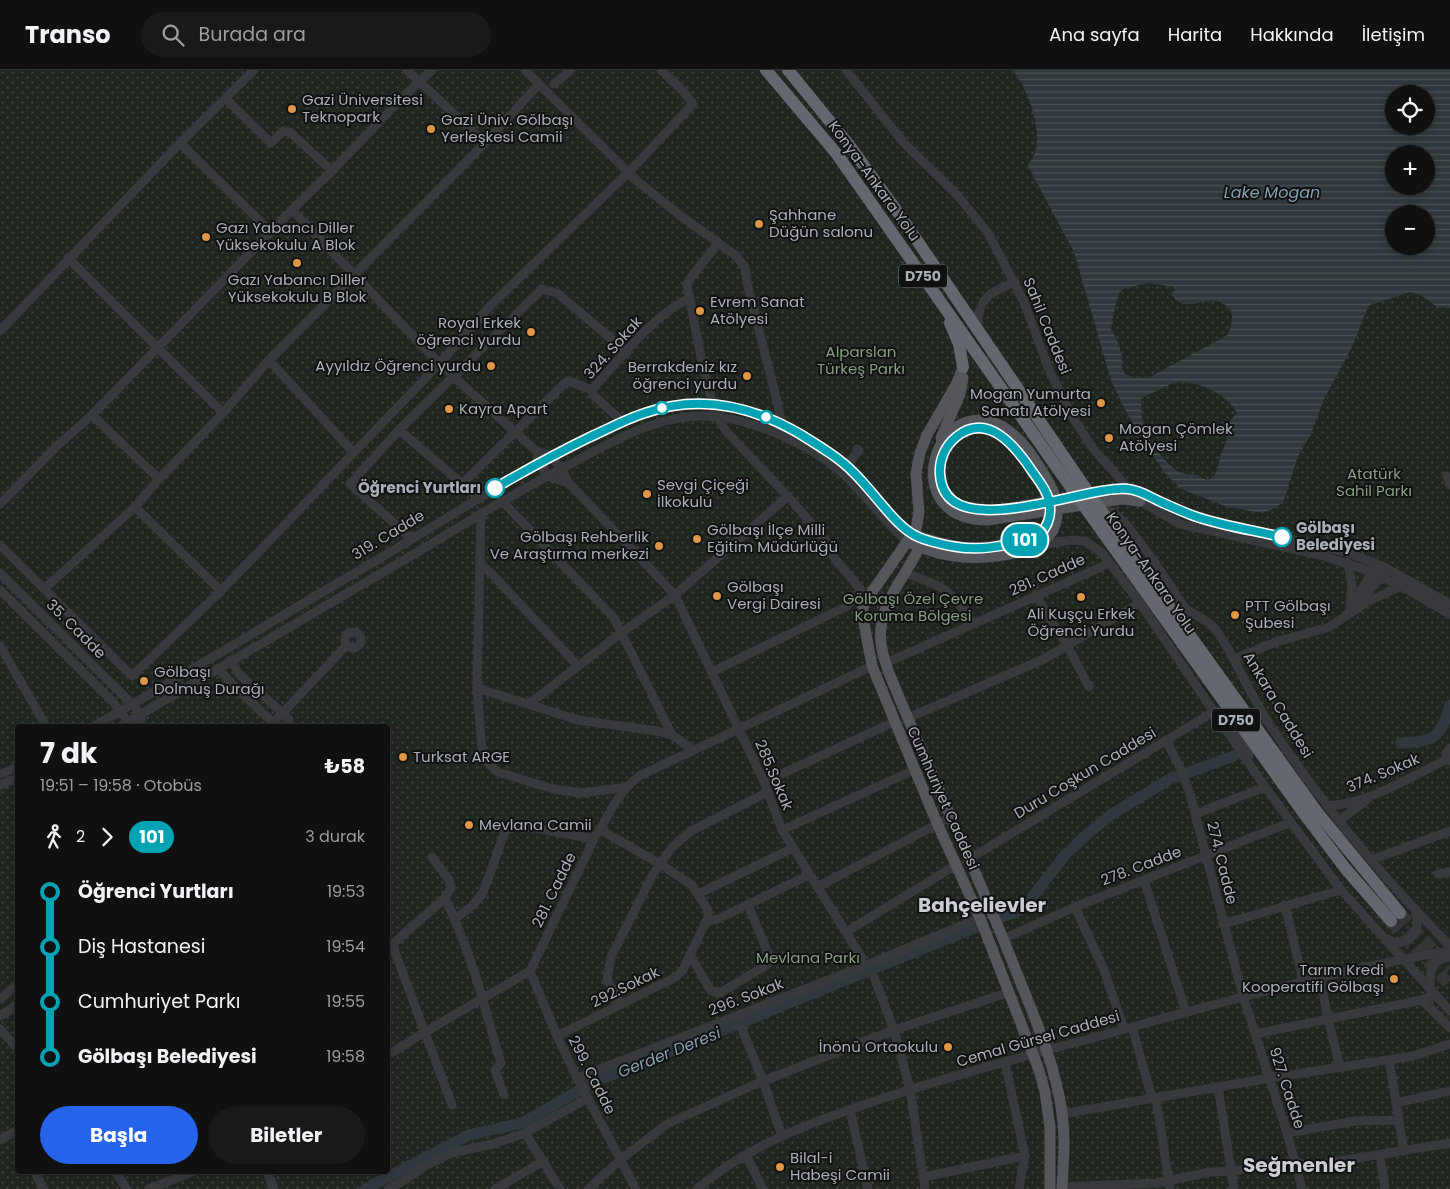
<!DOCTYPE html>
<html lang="tr">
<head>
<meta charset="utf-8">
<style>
  body { margin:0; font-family:Poppins,sans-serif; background:#19191a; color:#f1f3f6; height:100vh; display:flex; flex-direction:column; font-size:19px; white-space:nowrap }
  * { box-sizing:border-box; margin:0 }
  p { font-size:16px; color:#9c9d9f }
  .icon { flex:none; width:28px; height:28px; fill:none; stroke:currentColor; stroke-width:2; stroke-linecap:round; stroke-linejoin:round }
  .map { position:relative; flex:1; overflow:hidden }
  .details { position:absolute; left:15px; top:654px; width:375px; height:450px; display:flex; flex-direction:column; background:#101011; border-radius:5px; box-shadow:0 2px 8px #0003,0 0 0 1px #303031 }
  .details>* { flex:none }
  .badge { padding:0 10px; border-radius:16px; font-size:18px; line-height:32px }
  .tools { position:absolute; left:1385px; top:15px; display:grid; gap:10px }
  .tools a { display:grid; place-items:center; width:50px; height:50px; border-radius:50%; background:#101011; box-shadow:0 2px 8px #0003,0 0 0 1px #303031; font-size:25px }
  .map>.badge { position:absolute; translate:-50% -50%; box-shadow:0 0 0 2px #fff }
  .legs { display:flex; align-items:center; gap:8px; height:55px; padding:0 25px; font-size:16px }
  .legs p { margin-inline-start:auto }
  .summary { display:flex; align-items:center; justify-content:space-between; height:85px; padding:0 25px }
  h1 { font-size:28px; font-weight:700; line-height:38px }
  .action { display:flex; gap:10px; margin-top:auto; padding:10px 25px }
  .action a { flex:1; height:58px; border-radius:30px; background:#2563eb; color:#fff; font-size:20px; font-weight:700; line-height:58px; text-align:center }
  .action a+a { background:#19191a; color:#f1f3f6 }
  ul { padding:0 25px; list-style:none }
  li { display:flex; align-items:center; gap:18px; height:55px; font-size:19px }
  li i { display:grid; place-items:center; width:8px; height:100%; margin:0 6px; background:currentColor }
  li i::after { content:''; width:12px; height:12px; margin:-6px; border:4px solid; border-radius:50%; background:#101011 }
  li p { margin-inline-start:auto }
  li:first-child i { background:linear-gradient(#0000 50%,currentColor 0) }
  li:last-child i { background:linear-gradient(currentColor 50%,#0000 0) }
  header { display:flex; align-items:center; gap:30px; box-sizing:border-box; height:70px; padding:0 25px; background:#101011; border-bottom:1px solid #303031 }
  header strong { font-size:24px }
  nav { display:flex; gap:28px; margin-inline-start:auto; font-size:18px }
  .search { width:350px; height:45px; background:#19191a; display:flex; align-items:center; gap:12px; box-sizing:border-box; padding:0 18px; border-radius:28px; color:#9c9d9f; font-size:19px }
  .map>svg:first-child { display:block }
  .park { fill:url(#park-dots); fill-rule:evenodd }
  .water { fill:url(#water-rules); fill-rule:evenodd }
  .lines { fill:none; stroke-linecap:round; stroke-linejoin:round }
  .river { stroke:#2f383c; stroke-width:11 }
  .highway-tunnel { stroke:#333537; stroke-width:12; stroke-dasharray:12 6; stroke-linecap:butt }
  .minor { stroke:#37393c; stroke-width:9 }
  .major { stroke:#54565b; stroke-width:11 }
  .highway { stroke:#64676d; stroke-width:12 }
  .major-bridge { stroke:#54565b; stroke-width:11 }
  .highway-bridge { stroke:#64676d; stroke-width:12 }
  .line-1-casing { stroke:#fff; stroke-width:11 }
  .line-1 { stroke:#00a3b4; stroke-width:8 }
  .poi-dot { fill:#de9647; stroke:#111112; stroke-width:2 }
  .stop-1-dot { fill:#fff; stroke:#00a3b4; stroke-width:2.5 }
  .labels { text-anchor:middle; stroke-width:4; stroke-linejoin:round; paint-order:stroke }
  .shield { fill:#111112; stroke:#7b8085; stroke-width:1 }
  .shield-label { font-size:14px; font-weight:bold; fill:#a9afb6 }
  .poi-label { font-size:15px; fill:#a9afb6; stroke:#111112; text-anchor:start }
  .street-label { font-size:15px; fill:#a9afb6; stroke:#111112 }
  .park-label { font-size:15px; fill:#859f82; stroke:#111112 }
  .stop-label { font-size:15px; font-weight:bold; fill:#a9afb6; stroke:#111112; text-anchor:end }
  .water-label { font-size:16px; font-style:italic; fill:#84a0ad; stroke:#111112 }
  .district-label { font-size:20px; font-weight:bold; fill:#cacdd3; stroke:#111112 }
</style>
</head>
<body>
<header>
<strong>Transo</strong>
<div class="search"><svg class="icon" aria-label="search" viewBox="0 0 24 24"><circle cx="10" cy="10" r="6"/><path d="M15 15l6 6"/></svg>Burada ara</div>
<nav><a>Ana sayfa</a><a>Harita</a><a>Hakkında</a><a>İletişim</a></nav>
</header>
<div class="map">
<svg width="1450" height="1119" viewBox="0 0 1450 1119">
  <defs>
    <pattern id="park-dots" width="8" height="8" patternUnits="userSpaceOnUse" patternTransform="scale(1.25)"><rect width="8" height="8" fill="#202720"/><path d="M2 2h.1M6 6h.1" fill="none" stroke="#3e443e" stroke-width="1.8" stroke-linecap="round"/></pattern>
    <pattern id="water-rules" width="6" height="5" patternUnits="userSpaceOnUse" patternTransform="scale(1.25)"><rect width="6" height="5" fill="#2f383c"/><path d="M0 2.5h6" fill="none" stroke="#4a5256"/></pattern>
  </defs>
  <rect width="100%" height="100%" fill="#161617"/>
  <path class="park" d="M 0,0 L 1450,0 L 1450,1119 L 0,1119 ZM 1394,24 L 1426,24 L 1426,56 L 1394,56 ZM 1394,84 L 1426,84 L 1426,116 L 1394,116 ZM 1394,144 L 1426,144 L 1426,176 L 1394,176 ZM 18,656 L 388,656 L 388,1101 L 18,1101 Z"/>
  <path class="water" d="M 1012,0 L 1450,0 L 1450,238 L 1437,237 L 1421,225 L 1410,222 L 1370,235 L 1367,239 L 1352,277 L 1323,331 L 1311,364 L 1298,386 L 1285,427 L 1282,433 L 1275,438 L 1265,442 L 1256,442 L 1225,436 L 1181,419 L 1164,402 L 1136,359 L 1122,334 L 1111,310 L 1074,182 L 1029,98 L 1028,94 C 1049,76 1029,17 1012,0 ZM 1394,24 L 1426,24 L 1426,56 L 1394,56 ZM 1394,84 L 1426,84 L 1426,116 L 1394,116 ZM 1394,144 L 1426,144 L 1426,176 L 1394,176 ZM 1149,213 L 1174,217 L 1175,220 L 1172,225 C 1175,231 1181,234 1188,234 C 1202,234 1217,225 1229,238 C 1232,241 1233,244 1232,248 C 1231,255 1231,261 1226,266 L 1150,307 L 1134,308 L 1125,304 L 1122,299 L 1122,287 L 1119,274 L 1111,259 L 1116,232 L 1119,223 L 1125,218 ZM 1180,312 C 1200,312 1227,324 1237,343 L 1230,351 L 1228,368 L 1220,386 L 1218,399 L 1211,409 C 1204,411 1202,407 1196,405 C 1191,404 1186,405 1181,403 C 1167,397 1147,369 1143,354 C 1142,347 1141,339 1141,331 L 1142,328 L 1171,314 Z"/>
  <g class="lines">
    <g class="river">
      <path d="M 1401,673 C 1435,671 1441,668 1450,635"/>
      <polyline points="998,848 1019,841 1026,835 1066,784 1087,764 1112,744 1170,709 1234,686"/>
      <polyline points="365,1119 469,1065 522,1053 592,1013 979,856"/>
    </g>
    <g class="highway-tunnel">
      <polyline points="1400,843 1450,899"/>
      <polyline points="1391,851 1450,915"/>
    </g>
    <g class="minor">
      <polyline points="407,0 485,73"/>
      <polyline points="525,0 637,111 681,146 735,185 745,197 747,213 778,335 782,355 780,358"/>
      <polyline points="846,0 903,72 958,126 988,163 1024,232 1049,300 1072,346 1094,380 1140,431 1180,454 1320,485 1372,502 1401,516 1450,544"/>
      <polyline points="554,14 571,0"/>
      <polyline points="226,29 271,73 283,61 290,62 332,101"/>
      <polyline points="180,73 271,162"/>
      <polyline points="292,140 442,296"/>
      <polyline points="68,188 223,343"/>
      <path d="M 978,260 C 976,230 989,222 1015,212"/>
      <polyline points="0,261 180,73 254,0"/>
      <polyline points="269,290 353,382"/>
      <polyline points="444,298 535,380 551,386 561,399 569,413 675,525 764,712 782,760 862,888"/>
      <polyline points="92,345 159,409"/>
      <path d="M 623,352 L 593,325 L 592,320 C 616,293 657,241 689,229"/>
      <polyline points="399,360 479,428"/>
      <polyline points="537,388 547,406 569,413"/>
      <polyline points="847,396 859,380 857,379"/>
      <polyline points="1447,406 1450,415"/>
      <polyline points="463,413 565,313 569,311 592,320"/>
      <polyline points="1128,419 1136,420 1177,439 1205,449 1349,483 1384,497 1450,534"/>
      <polyline points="502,431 614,548 672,665"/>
      <polyline points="0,434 58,375 92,345 292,140 332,101 405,25 432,0"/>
      <polyline points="135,437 221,521"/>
      <path d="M 1101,441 C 1104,441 1109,441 1112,442 C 1127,447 1173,520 1184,537 C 1193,545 1207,549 1215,559 C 1227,574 1236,594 1245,611 C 1255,630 1266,650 1278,667 C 1328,742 1387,812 1450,876"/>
      <polyline points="481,443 477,618 482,681 486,691 498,702 553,719 582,723 627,717"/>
      <polyline points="412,469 350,414 399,360 542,219 557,223 627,282"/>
      <polyline points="0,475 132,606 221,521 439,294 490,236 629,102 693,34 683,21 661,0"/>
      <polyline points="1038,475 1073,470 1085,471 1102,483 1140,533 1265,717 1341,820 1450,941"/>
      <polyline points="1348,493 1352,515 1350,534"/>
      <polyline points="481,495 492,504 578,596"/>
      <polyline points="0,503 132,634 141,645 141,656"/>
      <path d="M 904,503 C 941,514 952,521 973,554"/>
      <polyline points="45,518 135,437 159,409 223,343 269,290 485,73 539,14"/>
      <polyline points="0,520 113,632 124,646"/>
      <polyline points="1035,525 1067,575 1089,617"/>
      <polyline points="1357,535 1384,503"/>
      <polyline points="1348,544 1369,507 1375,499"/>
      <circle cx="353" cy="570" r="8"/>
      <polyline points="0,576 46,656"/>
      <polyline points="1234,589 1276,572 1329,557 1367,532 1401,516"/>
      <polyline points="231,590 239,604 287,647 289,650 288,656"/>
      <polyline points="886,593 1110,493"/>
      <polyline points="218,598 232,614 270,650 273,656"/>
      <polyline points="712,602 847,536 861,520 835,489 826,471 792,431 727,362 716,346 703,298 687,215 689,210 718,173"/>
      <polyline points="477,618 578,650 657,661 672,665 692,679"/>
      <polyline points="529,634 621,563 675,525 788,426"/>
      <polyline points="908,648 1044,589 1140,533"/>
      <polyline points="1234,652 1249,686"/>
      <path d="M 94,656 C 191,601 286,543 382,487 C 450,447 516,403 588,368 C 629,349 673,327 719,334 C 760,340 816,368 847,396 C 870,417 889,443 912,464"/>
      <path d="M 121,656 C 217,600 312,543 409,487 C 460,457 510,425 563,398 C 610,373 662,340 717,347 C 757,351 811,376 841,402 C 865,423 883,450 907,472"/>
      <polyline points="270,656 347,575"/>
      <polyline points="1166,670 1179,695 1190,724 1243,926 1287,1063 1302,1119"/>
      <polyline points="1450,678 1446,684 1450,691"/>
      <polyline points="0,704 18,697"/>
      <polyline points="764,712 894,652"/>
      <polyline points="0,715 18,708"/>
      <path d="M 1327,736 C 1368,734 1411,707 1447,689"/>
      <polyline points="1195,744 1265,717"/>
      <polyline points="1339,751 1367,730"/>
      <polyline points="782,760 914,700"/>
      <polyline points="969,789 1215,641"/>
      <polyline points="1371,790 1450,761"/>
      <polyline points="1438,804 1450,802"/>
      <polyline points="1144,810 1186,942"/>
      <polyline points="817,817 951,747"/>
      <polyline points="698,824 793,778"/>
      <path d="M 445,828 C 460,860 473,895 483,930 C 489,951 494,972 501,993 L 495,1000 L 504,1025"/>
      <polyline points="1285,835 1303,911"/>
      <polyline points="1075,837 1104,900 1124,959"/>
      <polyline points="455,849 472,836 483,823 505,761 513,756 529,757 594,769"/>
      <polyline points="706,852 718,849 809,805"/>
      <polyline points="1223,854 1341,820"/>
      <polyline points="846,862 956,795"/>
      <polyline points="1003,869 1075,837 1281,756 1291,753"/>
      <path d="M 1387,869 C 1398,877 1415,870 1417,855 C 1418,850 1416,844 1415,839"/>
      <polyline points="392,874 452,1035"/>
      <polyline points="389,877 445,828 451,818 449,810 432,787"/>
      <polyline points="690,885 711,921 720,923 768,894 770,888 748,835"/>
      <polyline points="530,901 557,966 577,1008 636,1119"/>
      <polyline points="874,907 894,960 910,1019 925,1119"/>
      <polyline points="1320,907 1328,949 1340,997"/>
      <path d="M 1431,922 C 1429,905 1429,889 1450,887"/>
      <polyline points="0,929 18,914"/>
      <polyline points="1422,930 1450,958"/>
      <polyline points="621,934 607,910 611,887 652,806 672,777 691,761 768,722"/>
      <polyline points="0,946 18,934"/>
      <polyline points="1132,957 1152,1028"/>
      <polyline points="0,959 18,979"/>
      <polyline points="742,959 763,1011 782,1066"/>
      <polyline points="1255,964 1422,930 1435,925"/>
      <polyline points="557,966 676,907 683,900 708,847 708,840 692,815 660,794 599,759"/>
      <polyline points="388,985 425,962 530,901 594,769 617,730 627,717 639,706 872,596"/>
      <polyline points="1389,990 1404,1081"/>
      <polyline points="577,1008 862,897 980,848"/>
      <polyline points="1218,1017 1234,1119"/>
      <polyline points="1156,1028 1170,1119"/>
      <polyline points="1396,1033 1450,1021"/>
      <polyline points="850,1040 868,1119"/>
      <polyline points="1062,1044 1270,1008 1413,986 1450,974"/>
      <polyline points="525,1063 560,1119"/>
      <polyline points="1287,1063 1355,1051 1399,1050"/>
      <polyline points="0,1070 18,1060"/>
      <polyline points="746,1085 763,1119"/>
      <polyline points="1380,1085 1385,1119"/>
      <polyline points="34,1101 44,1119"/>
      <polyline points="115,1101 127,1119"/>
      <polyline points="267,1101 274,1119"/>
      <polyline points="923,1107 1025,1086 1005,992"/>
      <polyline points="1062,1117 1157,1113 1210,1102 1232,1101 1296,1092 1309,1096 1450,1073"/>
      <polyline points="149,1119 194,1101"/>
      <polyline points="388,1119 400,1113 423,1097 451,1083 493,1074 525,1063 588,1028"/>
      <polyline points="495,1119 544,1091"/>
      <polyline points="588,1119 620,1090 667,1054 758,1013 894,960 1010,922"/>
      <path d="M 697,1119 C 748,1075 812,1052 875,1031 C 941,1009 1007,991 1074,973 C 1199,939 1323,902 1450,881"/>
      <polyline points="1019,1119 1025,1086"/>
    </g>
    <g class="major">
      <polyline points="963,297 957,313 927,365 920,383 916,403 919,442 916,459 865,532 862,542 872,596 937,753 980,848 1039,1000 1045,1022 1050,1057 1050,1119"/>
      <polyline points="941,368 960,324 963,308"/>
      <path d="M 942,386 C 947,376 955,366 966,361 C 999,347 1023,388 1039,410"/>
      <path d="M 940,402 C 941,420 950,433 968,439 C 987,445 1009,438 1029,435 C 1060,429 1092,424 1124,418"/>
      <path d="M 1045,406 C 1034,388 1022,368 1003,357 C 936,319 894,450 988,450 L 1121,429 L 1140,431"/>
      <path d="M 917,466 C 958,479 973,482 1016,472 C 1027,470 1036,468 1044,460"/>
      <path d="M 924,468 C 910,503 876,533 881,573 C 882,584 886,594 889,603 C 929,701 975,797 1014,896 C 1033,944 1055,992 1062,1043 C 1066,1069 1063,1093 1062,1119"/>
      <path d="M 913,474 C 946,489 975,490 1010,484 C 1027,480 1043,476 1053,460"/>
    </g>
    <g class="highway">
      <polyline points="766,0 836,83 1072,419"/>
      <polyline points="788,0 849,75 899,144 1084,416"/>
      <polyline points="950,253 959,274 963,297"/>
      <polyline points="1100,439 1120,466 1176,546 1317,742 1400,843"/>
      <polyline points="1089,443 1305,745 1345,798 1391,851"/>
    </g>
    <g class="major-bridge">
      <path d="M 1045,406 C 1056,424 1062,440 1053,460"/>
      <path d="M 1040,412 C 1049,428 1054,443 1044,460"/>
    </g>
    <g class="highway-bridge">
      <polyline points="1084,416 1100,439"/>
      <polyline points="1072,419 1089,443"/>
    </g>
  </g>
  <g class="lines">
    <defs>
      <path id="line-1" d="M 495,418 C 526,400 557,383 590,367 C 608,359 626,349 645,343 C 699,324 752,336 800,364 C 819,376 838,387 853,402 C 872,420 891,450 911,463 C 921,470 945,475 957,477 C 975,480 992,478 1010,474 C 1019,472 1032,471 1039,465 C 1046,459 1051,448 1050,438 C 1050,425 1040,412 1032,401 C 1016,377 988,341 956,367 C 945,376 939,390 940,404 C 944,478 1087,414 1128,419 C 1140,420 1150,427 1161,432 C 1172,437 1183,442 1194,446 C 1223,456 1252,460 1282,467"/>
    </defs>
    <use href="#line-1" class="line-1-casing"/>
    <use href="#line-1" class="line-1"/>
  </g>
  <g class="poi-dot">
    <circle cx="292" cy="39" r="5"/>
    <circle cx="431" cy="59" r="5"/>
    <circle cx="759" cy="154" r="5"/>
    <circle cx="206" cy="167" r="5"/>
    <circle cx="297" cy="193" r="5"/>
    <circle cx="700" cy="241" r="5"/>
    <circle cx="531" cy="262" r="5"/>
    <circle cx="491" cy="296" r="5"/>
    <circle cx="747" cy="306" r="5"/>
    <circle cx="1101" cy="333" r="5"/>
    <circle cx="449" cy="339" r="5"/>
    <circle cx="1109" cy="368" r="5"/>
    <circle cx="647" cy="424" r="5"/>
    <circle cx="697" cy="469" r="5"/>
    <circle cx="659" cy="476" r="5"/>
    <circle cx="717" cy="526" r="5"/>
    <circle cx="1081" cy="527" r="5"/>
    <circle cx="1235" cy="545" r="5"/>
    <circle cx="144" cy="611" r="5"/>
    <circle cx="403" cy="687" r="5"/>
    <circle cx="469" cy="755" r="5"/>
    <circle cx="1394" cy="909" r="5"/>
    <circle cx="948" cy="977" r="5"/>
    <circle cx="780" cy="1097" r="5"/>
  </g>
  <g class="stop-1-dot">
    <circle cx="662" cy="338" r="6"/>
    <circle cx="766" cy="347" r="6"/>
    <circle cx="495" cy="418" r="9"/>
    <circle cx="1282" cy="467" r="9"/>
  </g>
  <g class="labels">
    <g class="shield">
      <rect x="899" y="194.5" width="48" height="23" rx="4"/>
      <rect x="1212" y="638.5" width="48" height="23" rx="4"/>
    </g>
    <g class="shield-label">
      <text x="923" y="211">D750</text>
      <text x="1236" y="655">D750</text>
    </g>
    <g class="poi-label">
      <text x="302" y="35">Gazi Üniversitesi<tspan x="302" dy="17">Teknopark</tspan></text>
      <text x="441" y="55">Gazi Üniv. Gölbaşı<tspan x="441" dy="17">Yerleşkesi Camii</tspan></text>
      <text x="769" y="150">Şahhane<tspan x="769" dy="17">Düğün salonu</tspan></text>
      <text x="216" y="163">Gazı Yabancı Diller<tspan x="216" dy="17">Yüksekokulu A Blok</tspan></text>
      <text x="297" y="215" text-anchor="middle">Gazı Yabancı Diller<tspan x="297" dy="17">Yüksekokulu B Blok</tspan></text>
      <text x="710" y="237">Evrem Sanat<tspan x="710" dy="17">Atölyesi</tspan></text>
      <text x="521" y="258" text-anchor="end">Royal Erkek<tspan x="521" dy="17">öğrenci yurdu</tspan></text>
      <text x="481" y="301" text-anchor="end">Ayyıldız Öğrenci yurdu</text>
      <text x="737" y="302" text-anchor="end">Berrakdeniz kız<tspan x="737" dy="17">öğrenci yurdu</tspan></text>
      <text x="1091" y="329" text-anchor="end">Mogan Yumurta<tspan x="1091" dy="17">Sanatı Atölyesi</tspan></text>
      <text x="459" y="344">Kayra Apart</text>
      <text x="1119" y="364">Mogan Çömlek<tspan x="1119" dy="17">Atölyesi</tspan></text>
      <text x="657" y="420">Sevgi Çiçeği<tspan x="657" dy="17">İlkokulu</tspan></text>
      <text x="707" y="465">Gölbaşı İlçe Milli<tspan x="707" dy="17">Eğitim Müdürlüğü</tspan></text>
      <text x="649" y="472" text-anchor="end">Gölbaşı Rehberlik<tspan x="649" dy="17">Ve Araştırma merkezi</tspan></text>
      <text x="727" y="522">Gölbaşı<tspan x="727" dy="17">Vergi Dairesi</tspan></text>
      <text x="1245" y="541">PTT Gölbaşı<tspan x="1245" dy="17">Şubesi</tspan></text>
      <text x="1081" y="549" text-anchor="middle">Ali Kuşçu Erkek<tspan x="1081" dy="17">Öğrenci Yurdu</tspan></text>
      <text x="154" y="607">Gölbaşı<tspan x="154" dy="17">Dolmuş Durağı</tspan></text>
      <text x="413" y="692">Turksat ARGE</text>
      <text x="479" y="760">Mevlana Camii</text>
      <text x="1384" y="905" text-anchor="end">Tarım Kredi<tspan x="1384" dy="17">Kooperatifi Gölbaşı</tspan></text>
      <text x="938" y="982" text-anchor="end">İnönü Ortaokulu</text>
      <text x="790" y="1093">Bilal-i<tspan x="790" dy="17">Habeşi Camii</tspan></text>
    </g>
    <g class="street-label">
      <text transform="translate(874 111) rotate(54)" y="5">Konya-Ankara Yolu</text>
      <text transform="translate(1047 256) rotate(68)" y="5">Sahil Caddesi</text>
      <text transform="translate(613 278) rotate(-48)" y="5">324. Sokak</text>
      <text transform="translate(388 465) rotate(-31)" y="5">319. Cadde</text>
      <text transform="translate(1151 503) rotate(55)" y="5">Konya-Ankara Yolu</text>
      <text transform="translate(1047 505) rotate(-24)" y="5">281. Cadde</text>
      <text transform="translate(76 559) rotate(45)" y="5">35. Cadde</text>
      <text transform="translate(1278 635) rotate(59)" y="5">Ankara Caddesi</text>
      <text transform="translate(1085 703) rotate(-31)" y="5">Duru Coşkun Caddesi</text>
      <text transform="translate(1383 703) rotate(-23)" y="5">374. Sokak</text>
      <text transform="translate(774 705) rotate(67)" y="5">285.Sokak</text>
      <text transform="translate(943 728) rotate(66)" y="5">Cumhuriyet Caddesi</text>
      <text transform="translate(1222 793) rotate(76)" y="5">274. Cadde</text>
      <text transform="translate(1141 796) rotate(-21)" y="5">278. Cadde</text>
      <text transform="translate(554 820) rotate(-64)" y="5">281. Cadde</text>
      <text transform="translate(625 917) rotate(-26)" y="5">292.Sokak</text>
      <text transform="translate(746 927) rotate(-21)" y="5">296. Sokak</text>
      <text transform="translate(1038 969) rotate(-16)" y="5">Cemal Gürsel Caddesi</text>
      <text transform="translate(592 1005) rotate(63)" y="5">299. Cadde</text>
      <text transform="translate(1287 1018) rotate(72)" y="5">927. Cadde</text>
    </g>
    <g class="park-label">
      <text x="861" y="287">Alparslan<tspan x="861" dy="17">Türkeş Parkı</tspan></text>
      <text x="1374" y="409">Atatürk<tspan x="1374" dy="17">Sahil Parkı</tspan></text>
      <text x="913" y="534">Gölbaşı Özel Çevre<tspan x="913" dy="17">Koruma Bölgesi</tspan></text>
      <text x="808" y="893">Mevlana Parkı</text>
    </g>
    <g class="stop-label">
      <text x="481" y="423">Öğrenci Yurtları</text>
      <text x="1296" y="463" text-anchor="start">Gölbaşı<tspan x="1296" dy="17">Belediyesi</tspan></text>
    </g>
    <g class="water-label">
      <text x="1272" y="128">Lake Mogan</text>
      <text transform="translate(669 982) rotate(-22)" y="6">Gerder Deresi</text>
    </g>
    <g class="district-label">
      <text x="982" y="842">Bahçelievler</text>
      <text x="1299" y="1102">Seğmenler</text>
    </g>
  </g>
</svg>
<div class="tools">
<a><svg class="icon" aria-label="locate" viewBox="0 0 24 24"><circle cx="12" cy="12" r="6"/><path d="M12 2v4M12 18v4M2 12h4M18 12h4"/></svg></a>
<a>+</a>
<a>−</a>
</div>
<b class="badge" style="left:1025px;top:470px;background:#00a3b4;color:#fff">101</b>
<section class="details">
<div class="summary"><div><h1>7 dk</h1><p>19:51 – 19:58 · Otobüs</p></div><b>₺58</b></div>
<div class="legs"><svg class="icon" aria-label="walk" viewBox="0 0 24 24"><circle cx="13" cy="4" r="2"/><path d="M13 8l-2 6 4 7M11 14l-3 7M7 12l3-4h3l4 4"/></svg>2<svg class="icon" aria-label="forward" viewBox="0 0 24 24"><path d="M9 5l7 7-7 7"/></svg><b class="badge" style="background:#00a3b4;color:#fff">101</b><p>3 durak</p></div>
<ul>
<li><i style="color:#00a3b4"></i><b>Öğrenci Yurtları</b><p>19:53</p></li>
<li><i style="color:#00a3b4"></i><span>Diş Hastanesi</span><p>19:54</p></li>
<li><i style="color:#00a3b4"></i><span>Cumhuriyet Parkı</span><p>19:55</p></li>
<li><i style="color:#00a3b4"></i><b>Gölbaşı Belediyesi</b><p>19:58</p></li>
</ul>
<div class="action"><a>Başla</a><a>Biletler</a></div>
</section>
</div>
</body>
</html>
